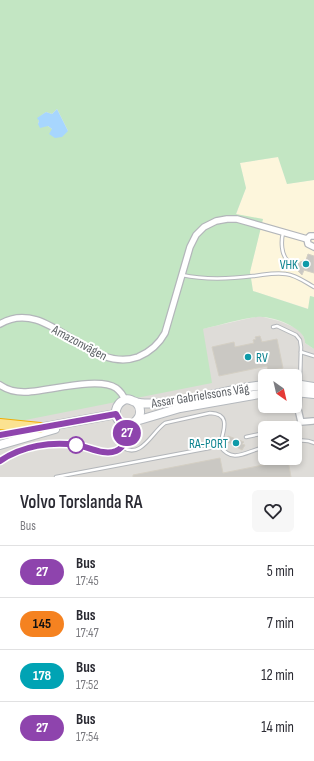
<!DOCTYPE html>
<html lang="en">
<head>
<meta charset="utf-8">
<style>
  body { margin:0; font-family:"Sofia Sans Condensed",sans-serif; background:#f7f7f7; color:#2b2b33; height:100vh; display:flex; flex-direction:column; font-size:15px; white-space:nowrap }
  * { box-sizing:border-box; margin:0 }
  p { font-size:13px; color:#7c7c81 }
  .icon { flex:none; width:22px; height:22px; fill:none; stroke:currentColor; stroke-width:2; stroke-linecap:round; stroke-linejoin:round }
  .map { position:relative; height:477px; overflow:hidden }
  .panel { display:flex; flex-direction:column; background:#fff; flex:1 }
  .panel>* { flex:none }
  .badge { padding:0 8px; border-radius:13px; font-size:14px; line-height:26px }
  .needle { width:26px; rotate:146deg }
  .controls { position:absolute; left:258px; top:369px; display:grid; gap:8px }
  .controls a { display:grid; place-items:center; width:44px; height:44px; border-radius:6px; background:#fff; box-shadow:0 2px 6px #0003; font-size:20px }
  .map>.badge { position:absolute; translate:-50% -50%; box-shadow:0 0 0 2px #fff }
  .round { display:grid; place-items:center; flex:none; width:42px; height:42px; border-radius:6px; background:#f7f7f7 }
  .summary { display:flex; align-items:center; justify-content:space-between; height:68px; padding:0 20px }
  h1 { font-size:19px; font-weight:600; line-height:30px }
  ul { padding:0; list-style:none }
  li { display:flex; align-items:center; gap:12px; height:52px; padding:0 20px; border-top:1px solid #e1e1e2 }
  li div { flex:1 }
  li b { display:block; font-size:15px }
  li em { font-style:normal }
  li .badge { min-width:44px; font-weight:700; text-align:center }
  .map>svg:first-child { display:block }
  .commercial { fill:#fdf6dc }
  .industrial { fill:#dedcd8; fill-rule:evenodd }
  .green { fill:#c3e6c3; fill-rule:evenodd }
  .water { fill:#a7d6fe }
  .building { fill:#cac8c3; stroke:#d4cfc4 }
  .lines { fill:none; stroke-linecap:round; stroke-linejoin:round }
  .lane-casing { stroke:#b3b6ba; stroke-width:4.5 }
  .street-casing { stroke:#b3b6ba; stroke-width:8 }
  .secondary-casing { stroke:#b4b8bd; stroke-width:10 }
  .highway-casing { stroke:#f1ac04; stroke-width:12 }
  .lane { stroke:#fff; stroke-width:2.5 }
  .street { stroke:#fff; stroke-width:5.5 }
  .secondary { stroke:#fff; stroke-width:8 }
  .highway { stroke:#fbe291; stroke-width:10 }
  .line-casing { stroke:#fff; stroke-width:9 }
  .line { stroke:#8e44ad; stroke-width:6 }
  .culture-dot { fill:#0f9aa8; stroke:#fff; stroke-width:1.5 }
  .stop-dot { fill:#fff; stroke:#8e44ad; stroke-width:2 }
  .labels { text-anchor:middle; stroke-width:4; stroke-linejoin:round; paint-order:stroke }
  .culture-label { font-size:13px; fill:#0d838f; stroke:#fff; text-anchor:end }
  .street-label { font-size:13px; fill:#5d6166; stroke:#fff }
</style>
</head>
<body>
<div class="map">
<svg width="314" height="477" viewBox="0 0 314 477">
  <rect width="100%" height="100%" fill="#efede6"/>
  <polygon class="commercial" points="278,157 287,184 314,180 314,297 310,296 309,309 253,291 250,272 263,219 236,215 246,188 240,163"/>
  <path class="industrial" d="M 259,316 L 279,321 L 296,328 L 302,334 L 306,340 L 305,343 L 314,349 L 314,477 L 0,477 L 0,425 L 202,329 ZM 265,376 L 295,376 L 295,406 L 265,406 ZM 265,428 L 295,428 L 295,458 L 265,458 Z"/>
  <path class="green" d="M 0,0 L 314,0 L 314,180 L 287,184 L 278,157 L 240,163 L 246,188 L 236,214 L 263,219 L 250,272 L 253,291 L 308,309 L 310,296 L 314,297 L 314,349 L 305,343 C 307,328 270,315 257,317 C 239,319 221,325 203,329 L 212,383 L 0,425 ZM 57,109 L 68,131 L 52,129 L 48,126 L 38,124 L 39,121 L 38,118 L 46,112 L 52,114 Z"/>
  <polygon class="water" points="57,109 68,131 62,137 55,138 49,134 52,129 48,126 40,128 38,124 39,121 37,118 46,112 52,114"/>
  <g class="building">
    <polygon points="308,254 314,256 314,273 304,270 302,275 298,271 297,268 299,266 300,262 306,260"/>
    <polygon points="260,336 262,342 277,339 283,368 268,371 267,366 219,376 212,347 234,342 235,347 254,343 253,340 256,339 255,337"/>
    <polygon points="228,436 244,442 242,444 245,445 242,450 226,441"/>
    <polygon points="220,458 223,473 288,460 291,477 133,477 133,475"/>
  </g>
  <g class="lines">
    <defs>
      <g id="lane">
        <path d="M 283,233 C 281,241 281,255 288,261 C 290,264 294,264 297,265"/>
        <path d="M 182,275 C 205,280 229,279 253,276 C 264,275 275,272 286,274 C 296,275 305,282 314,287"/>
        <polyline points="273,327 277,326 296,335 300,340 301,347 300,382"/>
        <polyline points="301,352 314,356"/>
        <polyline points="291,428 300,423"/>
        <polyline points="246,437 265,433"/>
        <path d="M 295,441 C 302,440 308,440 314,443"/>
        <path d="M 220,446 C 233,465 248,450 265,447"/>
        <path d="M 122,447 C 141,460 152,432 165,423 L 210,413 C 233,414 222,433 220,446"/>
        <polyline points="56,477 220,446"/>
      </g>
      <g id="street">
        <polyline points="307,239 308,244 314,247"/>
        <polyline points="307,239 310,236 314,236"/>
        <path d="M 0,324 C 48,295 88,375 138,357 C 150,352 159,344 165,333 L 190,247 L 196,235 L 204,227 L 216,221 L 227,219 L 237,219 L 307,239"/>
        <path d="M 0,385 C 7,390 15,392 24,392 C 45,392 98,376 116,388 C 120,391 123,395 125,400"/>
        <polyline points="299,389 298,409 301,422 313,421"/>
        <path d="M 0,461 C 22,446 51,441 77,445 C 90,447 104,456 116,451 C 127,446 127,434 128,424"/>
      </g>
      <g id="secondary">
        <polyline points="295,384 314,387"/>
        <polyline points="295,392 314,394"/>
        <path d="M 136,402 C 148,415 131,432 119,421 C 113,414 116,404 124,400 C 128,398 131,400 135,402 C 144,405 156,403 166,403 C 199,400 231,388 265,385"/>
        <polyline points="136,421 180,408 265,393"/>
        <polyline points="0,435 116,414"/>
        <polyline points="0,445 55,429"/>
      </g>
      <polyline id="highway" points="0,424 40,428"/>
    </defs>
    <use href="#lane" class="lane-casing"/>
    <use href="#street" class="street-casing"/>
    <use href="#secondary" class="secondary-casing"/>
    <use href="#highway" class="highway-casing"/>
    <use href="#lane" class="lane"/>
    <use href="#street" class="street"/>
    <use href="#secondary" class="secondary"/>
    <use href="#highway" class="highway"/>
  </g>
  <g class="lines">
    <defs>
      <path id="line" d="M 0,435 L 116,414 L 120,421 L 128,424 C 127,434 127,446 116,451 C 104,456 89,447 77,445 C 51,441 22,446 0,461"/>
    </defs>
    <use href="#line" class="line-casing"/>
    <use href="#line" class="line"/>
  </g>
  <g class="culture-dot">
    <circle cx="306" cy="264" r="4"/>
    <circle cx="248" cy="357" r="4"/>
    <circle cx="236" cy="443" r="4"/>
  </g>
  <circle class="stop-dot" cx="76" cy="445" r="8"/>
  <g class="labels">
    <g class="culture-label">
      <text x="298" y="269">VHK</text>
      <text x="256" y="362" text-anchor="start">RV</text>
      <text x="228" y="448">RA-PORT</text>
    </g>
    <g class="street-label">
      <text transform="translate(80 342) rotate(28)" y="5">Amazonvägen</text>
      <text transform="translate(200 395) rotate(-9)" y="5">Assar Gabrielssons Väg</text>
    </g>
  </g>
</svg>
<div class="controls">
<a><svg class="needle" viewBox="-14 -14 28 28"><path d="M0-13l5 13h-10z" fill="#e53935"/><path d="M0 13l5-13h-10z" fill="#7c7c81"/></svg></a>
<a><svg class="icon" aria-label="layers" viewBox="0 0 24 24"><path d="M12 4l9 5-9 5-9-5zM3 14l9 5 9-5"/></svg></a>
</div>
<b class="badge" style="left:127px;top:433px;background:#8e44ad;color:#fff">27</b>
</div>
<section class="panel">
<div class="summary"><div><h1>Volvo Torslanda RA</h1><p>Bus</p></div><a class="round"><svg class="icon" aria-label="heart" viewBox="0 0 24 24"><path d="M12 20l-8-8c-3-5 5-10 8-4 3-6 11-1 8 4z"/></svg></a></div>
<ul>
<li><span class="badge" style="background:#8e44ad;color:#fff">27</span><div><b>Bus</b><p>17:45</p></div><em>5 min</em></li>
<li><span class="badge" style="background:#f58220;color:#111">145</span><div><b>Bus</b><p>17:47</p></div><em>7 min</em></li>
<li><span class="badge" style="background:#00a3b4;color:#fff">178</span><div><b>Bus</b><p>17:52</p></div><em>12 min</em></li>
<li><span class="badge" style="background:#8e44ad;color:#fff">27</span><div><b>Bus</b><p>17:54</p></div><em>14 min</em></li>
</ul>
</section>
</body>
</html>
